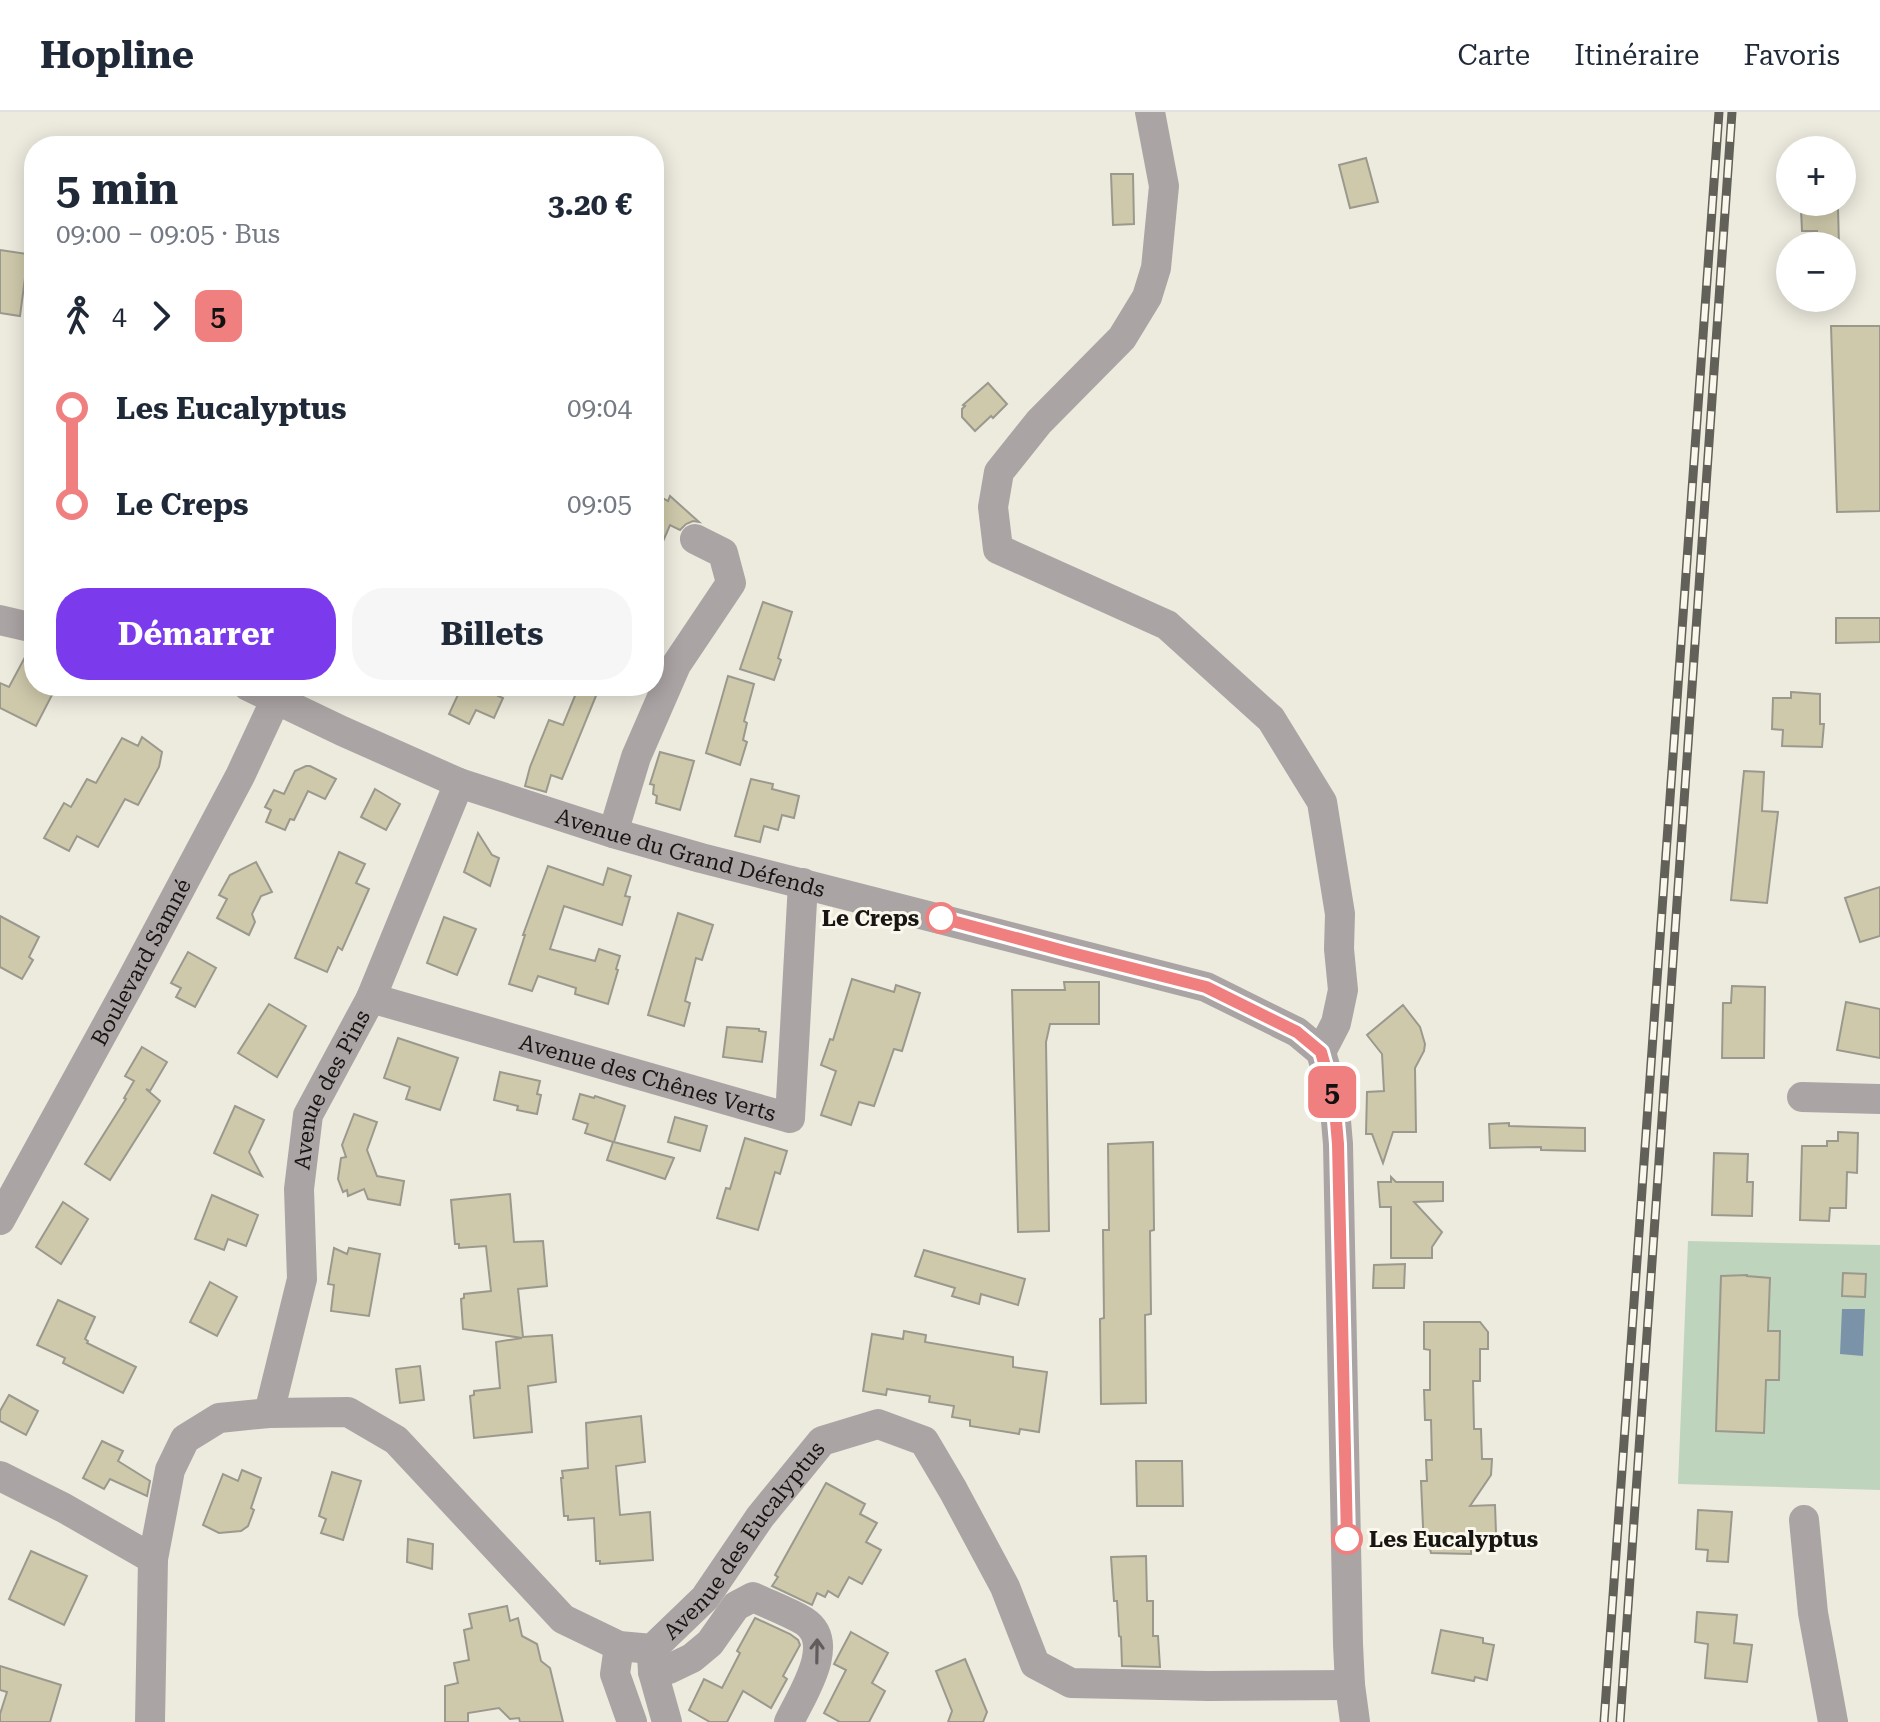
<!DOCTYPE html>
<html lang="fr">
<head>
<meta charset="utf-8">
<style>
  body { margin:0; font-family:"Roboto Serif",serif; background:#f6f6f7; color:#1f2937; height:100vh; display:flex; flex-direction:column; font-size:30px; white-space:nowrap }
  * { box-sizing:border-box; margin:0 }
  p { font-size:26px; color:#747a83 }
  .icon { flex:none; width:44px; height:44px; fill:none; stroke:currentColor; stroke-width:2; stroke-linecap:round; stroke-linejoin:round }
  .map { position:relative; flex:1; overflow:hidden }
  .details { position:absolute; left:24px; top:24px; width:640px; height:560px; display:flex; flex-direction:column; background:#fff; border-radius:32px; box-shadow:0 4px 20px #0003 }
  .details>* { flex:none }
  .badge { padding:0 16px; border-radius:12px; font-size:28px; line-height:52px }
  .controls { position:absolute; left:1776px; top:24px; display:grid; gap:16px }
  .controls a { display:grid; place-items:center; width:80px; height:80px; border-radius:50%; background:#fff; box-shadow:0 4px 20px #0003; font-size:40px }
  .map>.badge { position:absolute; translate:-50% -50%; box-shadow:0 0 0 4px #fff }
  .legs { display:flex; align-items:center; gap:12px; height:88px; padding:0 32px; font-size:26px }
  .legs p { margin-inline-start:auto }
  .head { display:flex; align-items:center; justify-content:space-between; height:136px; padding:0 32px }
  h1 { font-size:44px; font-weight:700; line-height:60px }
  .action { display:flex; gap:16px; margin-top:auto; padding:16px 32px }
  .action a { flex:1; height:92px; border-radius:32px; background:#7c3aed; color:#fff; font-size:32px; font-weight:700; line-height:92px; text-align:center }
  .action a+a { background:#f6f6f7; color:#1f2937 }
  ul { padding:0 32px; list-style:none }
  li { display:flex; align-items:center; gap:28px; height:96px; font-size:30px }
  li i { display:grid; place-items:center; width:12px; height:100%; margin:0 10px; background:currentColor }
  li i::after { content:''; width:20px; height:20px; margin:-10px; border:6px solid; border-radius:50%; background:#fff }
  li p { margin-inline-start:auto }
  li:first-child i { background:linear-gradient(#0000 50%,currentColor 0) }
  li:last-child i { background:linear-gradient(currentColor 50%,#0000 0) }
  header { display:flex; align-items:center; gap:48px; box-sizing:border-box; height:112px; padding:0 40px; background:#fff; border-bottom:2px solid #e0e1e3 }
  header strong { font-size:38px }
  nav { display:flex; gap:44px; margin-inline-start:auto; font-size:28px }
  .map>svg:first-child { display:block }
  .green { fill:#bed4bc }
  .water { fill:#7b93a8 }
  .building { fill:#cec9ab; stroke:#9b998d; stroke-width:2 }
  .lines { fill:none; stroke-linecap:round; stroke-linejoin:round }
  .minor { stroke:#aba4a5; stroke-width:30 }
  .rail-casing { stroke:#626159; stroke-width:9 }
  .rail { stroke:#faf8ec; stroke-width:6; stroke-dasharray:18; stroke-linecap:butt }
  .oneway { stroke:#615d5c }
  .line-1-casing { stroke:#fff; stroke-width:18 }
  .line-1 { stroke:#f08080; stroke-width:12 }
  .stop-1-dot { fill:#fff; stroke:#f08080; stroke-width:4 }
  .labels { text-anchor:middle; stroke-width:6; stroke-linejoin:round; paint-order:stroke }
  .street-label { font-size:22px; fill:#171612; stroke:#faf8ec }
  .stop-label { font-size:22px; font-weight:bold; fill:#171612; stroke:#faf8ec; text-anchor:end }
</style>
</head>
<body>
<header>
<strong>Hopline</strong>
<nav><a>Carte</a><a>Itinéraire</a><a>Favoris</a></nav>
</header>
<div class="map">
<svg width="1880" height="1610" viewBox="0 0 1880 1610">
  <rect width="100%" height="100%" fill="#edebde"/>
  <polygon class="green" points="1688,1129 1880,1133 1880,1378 1678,1372"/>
  <polygon class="water" points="1842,1197 1865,1197 1863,1244 1840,1242"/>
  <g class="building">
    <polygon points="1366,46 1378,90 1350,96 1339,53"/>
    <polygon points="1111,62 1133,62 1134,112 1113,113"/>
    <polygon points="1838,96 1839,134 1818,134 1817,119 1802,119 1801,97"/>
    <polygon points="0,138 34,143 34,163 25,166 20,204 0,201"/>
    <polygon points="1831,214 1880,214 1880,399 1837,400"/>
    <polygon points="988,271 1007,292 993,306 991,304 975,319 962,305 962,297 965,294 963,293"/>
    <polygon points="654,381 668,389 670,384 699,410 693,409 686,412 680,418 670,413 654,450"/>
    <polygon points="763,490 792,500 778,546 781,548 774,568 740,557"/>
    <polygon points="1836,506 1880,506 1880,530 1836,531"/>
    <polygon points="31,534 34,534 34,562 31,570 34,574 39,574 53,581 36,614 0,596 0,571 9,575"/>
    <polygon points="728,564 754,572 744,609 747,611 743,628 747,630 740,653 706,641"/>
    <polygon points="462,574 502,574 498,584 503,586 494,606 476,598 469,612 449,602"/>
    <polygon points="579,574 600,574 562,667 551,663 546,680 525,674 530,655 549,608 563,613"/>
    <polygon points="1791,580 1820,582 1820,612 1824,612 1822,635 1782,634 1783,618 1772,617 1773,586 1791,586"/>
    <polygon points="142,625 162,640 159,655 138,693 125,687 98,735 77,724 69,739 44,726 64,691 71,695 87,667 96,671 122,626 138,634"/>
    <polygon points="660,640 694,649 680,698 656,691 657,684 653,682 654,673 650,672"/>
    <polygon points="306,654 310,654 336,667 325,687 308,679 294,708 290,707 285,718 266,710 271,698 265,695 274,678 284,682 295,659"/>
    <polygon points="1744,659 1764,660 1762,699 1778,700 1767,791 1731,788"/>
    <polygon points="751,667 773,672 772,677 799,684 794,706 782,703 778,718 764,714 760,730 735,724"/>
    <polygon points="375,677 400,692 386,718 361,705"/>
    <polygon points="478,721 492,743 499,746 490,774 464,760"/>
    <polygon points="339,740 365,752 356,771 369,777 342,838 338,835 327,860 295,846"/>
    <polygon points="256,750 272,780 261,784 252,802 255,810 249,823 217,806 227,787 219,783 230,763"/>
    <polygon points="548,754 603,773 608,756 631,764 625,784 630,785 622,813 564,794 550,837 595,849 599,837 620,844 616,857 618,858 608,892 575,882 576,876 538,864 532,879 509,872 525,823 523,823"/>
    <polygon points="1880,775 1880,824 1860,830 1845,786"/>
    <polygon points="678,801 713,813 702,848 696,846 685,889 690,891 684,914 648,903"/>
    <polygon points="0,804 39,825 29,845 33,848 22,867 0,855"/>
    <polygon points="444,805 476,817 457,863 427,851"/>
    <polygon points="188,840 216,856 195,895 176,885 181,876 171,871"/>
    <polygon points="852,867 894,880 896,873 920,881 902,939 894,937 874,994 859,990 851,1013 821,1003 836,959 821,953 830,927 833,928"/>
    <polygon points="1064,870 1099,870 1099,912 1050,912 1046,930 1049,1119 1018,1120 1012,878 1065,878"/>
    <polygon points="1732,874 1765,875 1764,946 1722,946 1723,891 1731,891"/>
    <polygon points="1846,890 1880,897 1880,946 1837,938"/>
    <polygon points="269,892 306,914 277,965 238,941"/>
    <polygon points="1403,893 1420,915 1425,932 1424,939 1415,956 1416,1020 1393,1020 1383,1051 1372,1022 1366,1022 1367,980 1384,979 1382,942 1367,923"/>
    <polygon points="727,915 759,917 759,919 766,920 762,950 723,945"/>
    <polygon points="398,926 458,946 440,998 406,987 410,975 384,966"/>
    <polygon points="142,935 167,950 150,979 146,977 160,989 110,1068 85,1052 126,987 124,986 134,969 125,964"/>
    <polygon points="500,960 540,969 537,982 541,983 537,1002 517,998 518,994 494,988"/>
    <polygon points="580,982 594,986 595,984 625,994 614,1030 674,1046 665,1067 607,1048 613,1030 585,1021 588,1012 573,1007"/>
    <polygon points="235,994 264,1008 249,1040 262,1064 214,1041"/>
    <polygon points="354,1002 377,1010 367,1038 377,1064 404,1069 400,1093 368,1087 364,1077 348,1084 347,1078 343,1080 338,1067 341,1046 346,1045 342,1033"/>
    <polygon points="675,1005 707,1014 700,1039 668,1030"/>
    <polygon points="1509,1011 1509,1014 1585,1016 1585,1039 1541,1038 1541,1035 1490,1036 1489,1012"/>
    <polygon points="1838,1020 1858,1021 1857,1061 1847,1060 1846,1096 1830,1096 1829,1109 1800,1108 1802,1034 1827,1034 1827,1029 1838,1029"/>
    <polygon points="745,1026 787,1039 780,1062 775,1060 758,1118 717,1106 726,1076 730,1077"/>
    <polygon points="1153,1030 1154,1118 1150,1119 1151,1202 1145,1203 1146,1291 1101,1292 1100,1207 1104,1206 1103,1118 1109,1118 1108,1032"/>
    <polygon points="1714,1041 1748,1042 1747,1070 1753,1070 1752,1104 1712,1103"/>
    <polygon points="1391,1065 1396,1070 1443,1070 1443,1089 1414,1090 1442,1120 1432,1135 1432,1146 1391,1146 1391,1095 1380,1095 1378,1070 1391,1070"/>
    <polygon points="510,1082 514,1130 543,1129 547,1174 518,1177 523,1225 552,1223 556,1270 528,1274 532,1320 474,1326 470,1284 474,1283 474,1279 500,1276 496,1230 522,1226 463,1217 461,1187 464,1186 464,1182 491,1179 486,1134 459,1136 459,1132 455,1132 451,1088"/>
    <polygon points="212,1083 258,1103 246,1134 228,1127 224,1138 195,1127"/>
    <polygon points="63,1090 88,1107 61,1152 36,1135"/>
    <polygon points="334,1136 347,1142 349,1136 380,1142 369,1204 331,1199 334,1173 328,1172"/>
    <polygon points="924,1138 1025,1167 1018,1193 981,1182 979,1192 952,1184 955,1176 915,1164"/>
    <polygon points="1405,1152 1404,1176 1373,1176 1374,1153"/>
    <polygon points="1843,1161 1866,1162 1865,1185 1842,1184"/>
    <polygon points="1747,1163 1747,1164 1770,1166 1768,1219 1780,1219 1779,1268 1766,1268 1764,1321 1716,1319 1721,1164"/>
    <polygon points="210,1170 237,1185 217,1224 190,1210"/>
    <polygon points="58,1188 95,1205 85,1227 88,1229 87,1231 136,1255 123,1281 63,1251 65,1246 37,1233"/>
    <polygon points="1424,1210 1480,1210 1488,1220 1488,1237 1480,1237 1480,1269 1473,1269 1474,1317 1481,1317 1482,1347 1492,1347 1491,1363 1470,1394 1495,1393 1496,1421 1471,1421 1471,1442 1431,1441 1430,1437 1424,1437 1421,1369 1427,1369 1426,1348 1432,1348 1431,1308 1425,1308 1424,1278 1430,1278 1430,1238 1424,1237"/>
    <polygon points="904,1219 926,1223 925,1230 1013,1245 1013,1255 1047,1260 1039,1320 1020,1317 1019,1322 970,1314 970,1308 952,1305 954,1294 929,1290 930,1284 887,1277 886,1283 863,1279 872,1222 903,1227"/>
    <polygon points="420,1254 424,1288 400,1291 396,1257"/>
    <polygon points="9,1283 38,1299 26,1323 0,1309 0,1299"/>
    <polygon points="641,1304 645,1350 616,1354 620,1403 650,1400 653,1448 600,1452 600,1449 596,1449 594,1406 568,1408 568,1404 564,1404 561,1366 563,1366 562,1359 588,1356 586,1311"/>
    <polygon points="102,1329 123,1339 118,1349 150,1369 147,1384 110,1367 104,1377 83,1366"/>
    <polygon points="1136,1349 1182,1349 1183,1394 1137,1394"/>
    <polygon points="242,1358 261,1366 251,1396 254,1398 248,1414 241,1419 219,1421 203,1413 223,1362 238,1369"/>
    <polygon points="332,1360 361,1369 343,1428 321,1421 326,1407 319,1404"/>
    <polygon points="826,1371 865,1392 860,1402 877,1411 866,1430 881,1438 862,1472 849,1465 838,1485 828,1479 825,1485 817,1481 812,1493 772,1474 778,1465 775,1463"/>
    <polygon points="1698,1398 1732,1400 1728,1450 1707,1449 1708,1438 1696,1437"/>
    <polygon points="408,1427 433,1432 432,1457 407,1450"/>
    <polygon points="31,1439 87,1464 64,1513 9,1487"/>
    <polygon points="1146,1444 1147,1489 1153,1489 1153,1524 1158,1524 1160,1555 1122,1554 1121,1525 1119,1524 1117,1489 1114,1489 1111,1445"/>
    <polygon points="507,1494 510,1509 518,1506 522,1524 537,1532 541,1549 550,1556 563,1610 520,1610 519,1606 510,1607 499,1596 468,1601 468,1610 445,1610 445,1574 458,1571 454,1551 469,1548 464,1518 472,1516 469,1502"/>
    <polygon points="1697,1500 1737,1503 1734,1531 1752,1533 1747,1570 1705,1566 1708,1532 1695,1530"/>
    <polygon points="755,1506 790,1522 798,1528 800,1533 783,1564 787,1567 771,1596 743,1579 727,1610 710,1610 689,1598 704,1567 722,1576 740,1541 737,1539"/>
    <polygon points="1441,1518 1483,1526 1483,1531 1494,1533 1487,1568 1475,1565 1474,1569 1432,1561"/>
    <polygon points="851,1520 888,1541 872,1571 885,1579 869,1610 840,1610 824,1601 846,1558 834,1552"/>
    <polygon points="965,1547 987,1600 983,1610 948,1610 952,1599 936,1559"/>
    <polygon points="0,1554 61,1573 50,1610 0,1610 0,1602 7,1580 0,1578"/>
  </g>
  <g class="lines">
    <g class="minor">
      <polyline points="1150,0 1164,74 1156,156 1147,185 1122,226 1039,310 999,360 993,395 998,437 1167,513 1271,607 1322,690 1340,802 1339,837 1343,878 1336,911 1321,940"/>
      <polyline points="0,508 34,516"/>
      <path id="s1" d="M 248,574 L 342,619 L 459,671 L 613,721 L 701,746 L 1206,875 L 1297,920 L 1321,940"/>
      <polyline points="613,721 636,645 676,553 731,471 723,441 695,427"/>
      <path id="s2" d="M 371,886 L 790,1006 L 803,771"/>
      <polyline points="1321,940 1334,986 1338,1032 1348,1532 1350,1573 1355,1610"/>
      <polyline points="1802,985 1880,987"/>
      <path id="s3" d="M 0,1108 L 130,871 L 240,664 L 282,574"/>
      <path id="s4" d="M 269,1301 L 302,1167 L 299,1077 L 308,1003 L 371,886 L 459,671"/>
      <polyline points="0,1364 64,1396 153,1447"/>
      <polyline points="1804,1408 1813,1501 1833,1610"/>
      <polyline points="619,1534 615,1562 632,1610"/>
      <polyline points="652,1543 653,1560 667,1610"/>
      <path d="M 653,1560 L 669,1557 L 692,1546 L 710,1531 L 736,1494 L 753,1485 C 770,1493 789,1500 804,1509 C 838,1531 801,1584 789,1610"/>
      <path id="s5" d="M 150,1610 L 153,1447 L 170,1358 L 185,1327 L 219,1306 L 269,1301 L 348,1300 L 396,1328 L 563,1507 L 619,1534 L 652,1537 L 705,1486 L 760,1405 L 822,1329 L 878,1312 L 924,1329 L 953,1378 L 1005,1475 L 1035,1552 L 1071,1571 L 1208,1574 L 1350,1573"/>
    </g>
    <defs>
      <g id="rail">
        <polyline points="1604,1610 1719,0"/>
        <polyline points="1620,1610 1732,0"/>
      </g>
    </defs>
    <use href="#rail" class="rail-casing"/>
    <use href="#rail" class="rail"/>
  </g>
  <defs><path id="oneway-shaft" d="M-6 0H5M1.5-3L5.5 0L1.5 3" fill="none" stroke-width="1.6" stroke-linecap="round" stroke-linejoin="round" transform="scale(2)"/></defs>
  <use class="oneway" href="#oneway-shaft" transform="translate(817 1539) rotate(-89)"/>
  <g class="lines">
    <defs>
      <polyline id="line-1" points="941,806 1068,840 1206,875 1297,920 1321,940 1334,986 1338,1032 1347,1427"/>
    </defs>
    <use href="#line-1" class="line-1-casing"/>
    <use href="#line-1" class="line-1"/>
  </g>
  <g class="stop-1-dot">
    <circle cx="941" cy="806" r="14"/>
    <circle cx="1347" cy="1427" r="14"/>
  </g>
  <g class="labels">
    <g class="street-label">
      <text dy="8" stroke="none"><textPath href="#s1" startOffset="474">Avenue du Grand Défends</textPath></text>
      <text dy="8" stroke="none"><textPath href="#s3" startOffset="294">Boulevard Samné</textPath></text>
      <text dy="8" stroke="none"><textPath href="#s2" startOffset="288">Avenue des Chênes Verts</textPath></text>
      <text dy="8" stroke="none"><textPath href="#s4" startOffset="334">Avenue des Pins</textPath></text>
      <text dy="8" stroke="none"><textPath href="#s5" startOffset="996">Avenue des Eucalyptus</textPath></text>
    </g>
    <g class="stop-label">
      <text x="919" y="814">Le Creps</text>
      <text x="1369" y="1435" text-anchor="start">Les Eucalyptus</text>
    </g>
  </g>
</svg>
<div class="controls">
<a>+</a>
<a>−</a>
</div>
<b class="badge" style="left:1332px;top:980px;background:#f08080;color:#111">5</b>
<section class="details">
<div class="head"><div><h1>5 min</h1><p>09:00 – 09:05 · Bus</p></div><b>3.20 €</b></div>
<div class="legs"><svg class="icon" aria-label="walk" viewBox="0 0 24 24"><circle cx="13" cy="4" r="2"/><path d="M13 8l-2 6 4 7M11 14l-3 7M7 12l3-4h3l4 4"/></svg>4<svg class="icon" aria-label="forward" viewBox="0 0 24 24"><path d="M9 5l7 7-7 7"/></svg><b class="badge" style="background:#f08080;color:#111">5</b></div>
<ul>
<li><i style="color:#f08080"></i><b>Les Eucalyptus</b><p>09:04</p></li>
<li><i style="color:#f08080"></i><b>Le Creps</b><p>09:05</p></li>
</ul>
<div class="action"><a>Démarrer</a><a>Billets</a></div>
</section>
</div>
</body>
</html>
